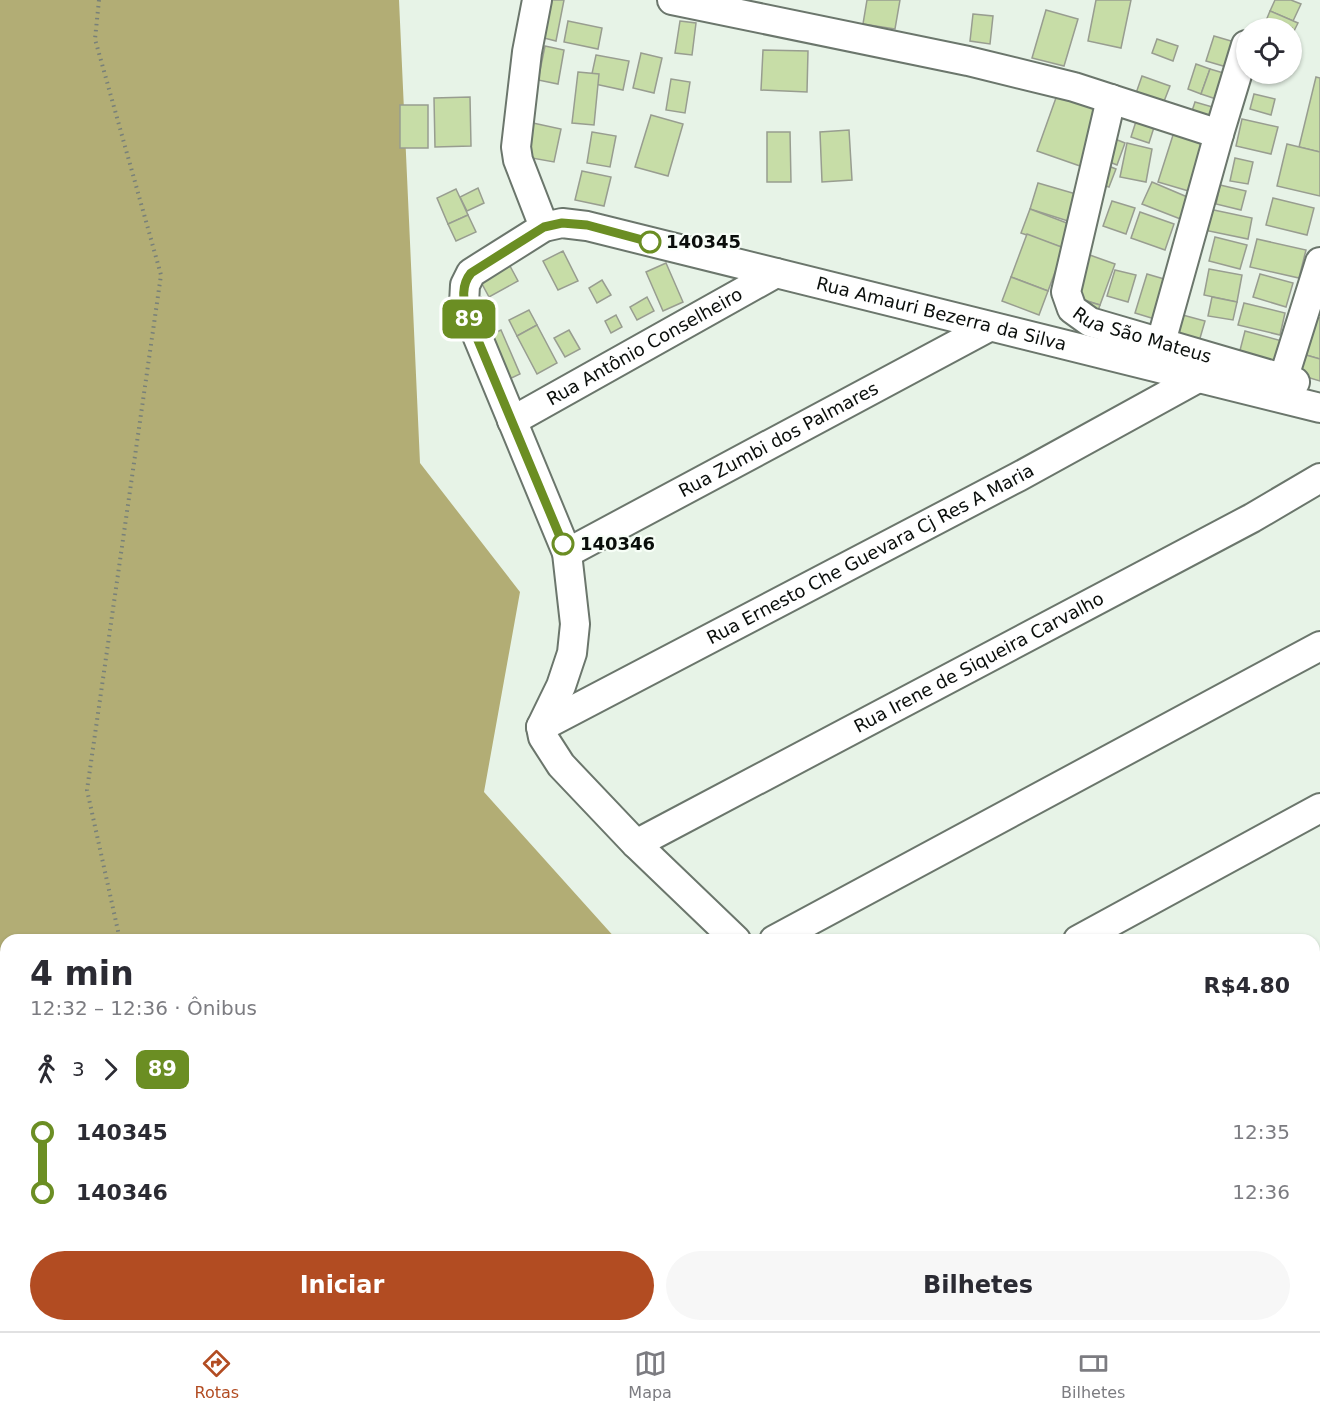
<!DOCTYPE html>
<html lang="pt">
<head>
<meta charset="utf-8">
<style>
  body { margin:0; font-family:"DejaVu Sans",sans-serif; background:#f7f7f7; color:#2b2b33; height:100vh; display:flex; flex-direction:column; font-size:22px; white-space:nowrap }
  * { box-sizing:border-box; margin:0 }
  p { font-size:20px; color:#7c7c81 }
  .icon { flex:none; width:33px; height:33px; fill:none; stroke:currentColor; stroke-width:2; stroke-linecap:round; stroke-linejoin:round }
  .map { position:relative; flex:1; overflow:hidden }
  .panel { position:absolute; left:0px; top:934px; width:1320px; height:398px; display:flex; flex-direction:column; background:#fff; border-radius:18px 18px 0 0; box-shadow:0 2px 4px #0004 }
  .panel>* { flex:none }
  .badge { padding:0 12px; border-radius:9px; font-size:21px; line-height:39px }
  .buttons { position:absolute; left:1236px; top:18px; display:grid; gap:12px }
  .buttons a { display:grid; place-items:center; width:66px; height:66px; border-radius:50%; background:#fff; box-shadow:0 2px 4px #0004; font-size:30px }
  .map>.badge { position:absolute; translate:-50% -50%; box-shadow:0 0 0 3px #fff }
  .legs { display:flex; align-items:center; gap:9px; height:66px; padding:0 30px; font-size:20px }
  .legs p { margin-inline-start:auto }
  .head { display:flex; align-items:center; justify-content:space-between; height:102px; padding:0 30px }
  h1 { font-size:33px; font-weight:800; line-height:45px }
  .action { display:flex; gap:12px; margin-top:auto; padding:12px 30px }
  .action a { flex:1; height:69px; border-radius:36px; background:#b24c22; color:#fff; font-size:24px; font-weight:800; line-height:69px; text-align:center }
  .action a+a { background:#f7f7f7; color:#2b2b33 }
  ul { padding:0 30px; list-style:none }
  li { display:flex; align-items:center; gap:21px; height:60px; font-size:22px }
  li i { display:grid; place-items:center; width:9px; height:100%; margin:0 8px; background:currentColor }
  li i::after { content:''; width:15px; height:15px; margin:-8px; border:4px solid; border-radius:50%; background:#fff }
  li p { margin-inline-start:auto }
  li:first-child i { background:linear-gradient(#0000 50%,currentColor 0) }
  li:last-child i { background:linear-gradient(currentColor 50%,#0000 0) }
  .tab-bar { display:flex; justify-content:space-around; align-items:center; height:84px; border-top:2px solid #e1e1e2; background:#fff; font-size:16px; color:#7c7c81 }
  .tab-bar a { display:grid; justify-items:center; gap:3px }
  .tab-bar .current { color:#b24c22 }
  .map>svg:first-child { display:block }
  .forest { fill:#b2ad75 }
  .building { fill:#c7dda7; stroke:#989d90; stroke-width:1.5 }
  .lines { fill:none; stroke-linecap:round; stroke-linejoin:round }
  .minor-casing { stroke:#6b766c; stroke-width:32 }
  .path { stroke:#788079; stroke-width:4; stroke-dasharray:1.5 4.5; stroke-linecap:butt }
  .minor { stroke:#fff; stroke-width:28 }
  .line-1-casing { stroke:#fff; stroke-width:14 }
  .line-1 { stroke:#6b8e23; stroke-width:9 }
  .stop-1-dot { fill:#fff; stroke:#6b8e23; stroke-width:3 }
  .labels { text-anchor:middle; stroke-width:4.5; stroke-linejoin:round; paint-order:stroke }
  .stop-label { font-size:18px; font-weight:bold; fill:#0a0e0b; stroke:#f7fef7; text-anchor:start }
  .street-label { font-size:18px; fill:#0a0e0b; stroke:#f7fef7 }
</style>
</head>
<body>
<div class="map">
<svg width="1320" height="1331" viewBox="0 0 1320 1331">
  <rect width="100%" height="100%" fill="#e7f3e7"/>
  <polygon class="forest" points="0,0 399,0 420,463 520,592 484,792 617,940 6,940 6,1326 831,1326 816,1331 0,1331"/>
  <g class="building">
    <polygon points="547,0 564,0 556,41 540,37"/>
    <polygon points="867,0 900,0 895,29 863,24"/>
    <polygon points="1096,0 1131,0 1121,48 1088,41"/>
    <polygon points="1275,0 1291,0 1301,4 1293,21 1270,11"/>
    <polygon points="1046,10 1078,19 1064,66 1032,58"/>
    <polygon points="1270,11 1298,23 1292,35 1292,28 1277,28 1265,23"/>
    <polygon points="973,14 993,16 990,44 970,41"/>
    <polygon points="568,21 602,28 598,49 564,42"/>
    <polygon points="680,21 696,23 692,55 675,53"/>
    <polygon points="1214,36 1238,43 1230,68 1206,61"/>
    <polygon points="1157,39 1178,46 1173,61 1152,53"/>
    <polygon points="545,46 564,50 558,84 538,80"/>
    <polygon points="763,50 808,51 807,92 761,90"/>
    <polygon points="641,53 662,58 654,93 633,88"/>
    <polygon points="596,55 629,61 623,90 590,83"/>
    <polygon points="1196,64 1210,69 1201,94 1188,89"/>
    <polygon points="1210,69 1227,74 1219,100 1201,94"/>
    <polygon points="578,72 599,74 594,125 572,123"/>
    <polygon points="1142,76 1170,86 1161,109 1134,99"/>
    <polygon points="1316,77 1320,78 1320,152 1299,147"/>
    <polygon points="671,79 690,82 685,113 666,110"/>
    <polygon points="1254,94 1275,99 1271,115 1250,109"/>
    <polygon points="1057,95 1100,110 1080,166 1037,151"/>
    <polygon points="470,97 471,146 435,147 434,98"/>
    <polygon points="1195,102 1216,108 1212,124 1190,117"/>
    <rect x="400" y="105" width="28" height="43"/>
    <polygon points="651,115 683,124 668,176 635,167"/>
    <polygon points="1138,115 1156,121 1149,143 1131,137"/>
    <polygon points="1242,119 1278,127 1271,154 1236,146"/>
    <polygon points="533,123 561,129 554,162 526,157"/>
    <polygon points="849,130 852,180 822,182 820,132"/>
    <polygon points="592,132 616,136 610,167 587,163"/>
    <polygon points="767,132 790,132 791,182 767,182"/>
    <polygon points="1174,132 1207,143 1192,192 1158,182"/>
    <polygon points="1110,137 1125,143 1117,165 1102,159"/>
    <polygon points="1127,143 1152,149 1146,182 1120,177"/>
    <polygon points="1287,144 1320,152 1320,196 1277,186"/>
    <polygon points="1235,158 1253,162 1248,184 1230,181"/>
    <polygon points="1101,163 1116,169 1109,187 1094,182"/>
    <polygon points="582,171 611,177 604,206 575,200"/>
    <polygon points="1152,182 1192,199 1183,220 1142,204"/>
    <polygon points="1038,183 1076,194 1068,221 1030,209"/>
    <polygon points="1220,185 1246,191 1241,210 1216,204"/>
    <polygon points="478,188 484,203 467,211 460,197"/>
    <polygon points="456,189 468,215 448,224 437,198"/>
    <polygon points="1273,198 1314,208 1307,235 1266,225"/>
    <polygon points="1112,201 1135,208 1126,234 1103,226"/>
    <polygon points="1030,209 1072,225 1064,248 1021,233"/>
    <polygon points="1209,209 1252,218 1248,239 1204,230"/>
    <polygon points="1140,212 1174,224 1165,250 1131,238"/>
    <polygon points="468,215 476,232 456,241 448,224"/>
    <polygon points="1027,234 1064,248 1048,291 1011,277"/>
    <polygon points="1215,237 1247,245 1240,269 1209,261"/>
    <polygon points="1257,239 1306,250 1299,278 1250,267"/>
    <polygon points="563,251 578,281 558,290 543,261"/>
    <polygon points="1087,254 1115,264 1100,305 1072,296"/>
    <polygon points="666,263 683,302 663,311 646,272"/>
    <polygon points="510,266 518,281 489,297 481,282"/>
    <polygon points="1209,269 1242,275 1237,302 1204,295"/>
    <polygon points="1115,270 1136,275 1128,302 1107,296"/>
    <polygon points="1147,274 1171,281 1158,320 1135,313"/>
    <polygon points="1260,274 1293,283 1286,307 1253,297"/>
    <polygon points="1011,277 1048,291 1039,315 1002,301"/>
    <polygon points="602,280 611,295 597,303 589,288"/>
    <polygon points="481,297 493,322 481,328 468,303"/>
    <polygon points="647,297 654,311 637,320 630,307"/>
    <polygon points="1212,297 1237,302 1233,320 1208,316"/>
    <polygon points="1086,301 1100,305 1095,319 1082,315"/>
    <polygon points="1244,303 1285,313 1280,335 1238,325"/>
    <polygon points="529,310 537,325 517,336 509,320"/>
    <polygon points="1179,314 1205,321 1198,345 1172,338"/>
    <polygon points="616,315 622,327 611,333 605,321"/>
    <polygon points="1317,317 1320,318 1320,359 1306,355"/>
    <polygon points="537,325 557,363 537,374 517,336"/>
    <polygon points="501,330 520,374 503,382 483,338"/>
    <polygon points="569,330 580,349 565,357 554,338"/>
    <polygon points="1245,331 1282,341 1274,369 1238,358"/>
    <polygon points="1306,355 1320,359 1320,381 1300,375"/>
  </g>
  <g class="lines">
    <defs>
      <g id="minor">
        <polyline points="537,0 527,52 516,147 518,160 544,227"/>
        <polyline points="672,0 968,61 1074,87 1219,134"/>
        <path id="s1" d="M 1111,99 L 1066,292 L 1072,309 L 1090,322 L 1295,382"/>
        <polyline points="1161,342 1219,134 1246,45"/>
        <polyline points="1283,380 1320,262"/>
        <path id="s2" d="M 512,421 L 776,273"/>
        <path id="s3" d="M 567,553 L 989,327"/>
        <path id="s4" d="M 541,727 L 1018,477 L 1198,378"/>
        <path id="s5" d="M 636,844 L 1252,518 L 1320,478"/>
        <path id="s6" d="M 736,940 L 636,844 L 561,765 L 543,737 L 541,727 L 561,686 L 572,653 L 575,624 L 567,553 L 464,304 L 465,285 L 471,273 L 544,227 L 562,223 L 587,226 L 1320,408"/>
        <polyline points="774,940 1320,646"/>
        <polyline points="1078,940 1320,808"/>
        <polyline points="1314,981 1320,977"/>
        <polyline points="1314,1146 1320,1143"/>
        <polyline points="1264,1326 1267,1331"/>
        <polyline points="872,1331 889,1326"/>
      </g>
    </defs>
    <use href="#minor" class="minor-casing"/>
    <g class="path">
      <polyline points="99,0 95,39 161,275 87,790 120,940"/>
      <polyline points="158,1331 159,1326"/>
    </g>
    <use href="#minor" class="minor"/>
  </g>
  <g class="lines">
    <defs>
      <path id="line-1" d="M 563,544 L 467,314 C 463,300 461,285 471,273 L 544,227 L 562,223 L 587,225 L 650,242"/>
    </defs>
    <use href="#line-1" class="line-1-casing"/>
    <use href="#line-1" class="line-1"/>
  </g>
  <g class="stop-1-dot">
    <circle cx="650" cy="242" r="10"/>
    <circle cx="563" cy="544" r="10"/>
  </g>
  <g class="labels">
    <g class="stop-label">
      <text x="666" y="248">140345</text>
      <text x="580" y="550">140346</text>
    </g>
    <g class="street-label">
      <text dy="6" stroke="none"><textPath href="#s6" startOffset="1269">Rua Amauri Bezerra da Silva</textPath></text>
      <text dy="6" stroke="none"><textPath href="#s1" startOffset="292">Rua São Mateus</textPath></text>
      <text dy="6" stroke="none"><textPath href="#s2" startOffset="152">Rua Antônio Conselheiro</textPath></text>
      <text dy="6" stroke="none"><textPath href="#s3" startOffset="240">Rua Zumbi dos Palmares</textPath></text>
      <text dy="6" stroke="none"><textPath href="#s4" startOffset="372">Rua Ernesto Che Guevara Cj Res A Maria</textPath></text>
      <text dy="6" stroke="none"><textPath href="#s5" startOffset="388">Rua Irene de Siqueira Carvalho</textPath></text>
    </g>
  </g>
</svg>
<div class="buttons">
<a><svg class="icon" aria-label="locate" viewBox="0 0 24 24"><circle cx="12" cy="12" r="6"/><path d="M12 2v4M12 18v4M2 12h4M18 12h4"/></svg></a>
</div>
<b class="badge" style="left:469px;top:319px;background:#6b8e23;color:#fff">89</b>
<section class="panel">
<div class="head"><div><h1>4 min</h1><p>12:32 – 12:36 · Ônibus</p></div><b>R$4.80</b></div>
<div class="legs"><svg class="icon" aria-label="walk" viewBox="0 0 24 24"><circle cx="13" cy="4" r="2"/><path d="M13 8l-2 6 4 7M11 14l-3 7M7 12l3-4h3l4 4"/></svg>3<svg class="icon" aria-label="forward" viewBox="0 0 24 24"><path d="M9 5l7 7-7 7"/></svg><b class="badge" style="background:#6b8e23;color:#fff">89</b></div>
<ul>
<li><i style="color:#6b8e23"></i><b>140345</b><p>12:35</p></li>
<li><i style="color:#6b8e23"></i><b>140346</b><p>12:36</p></li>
</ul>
<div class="action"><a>Iniciar</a><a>Bilhetes</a></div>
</section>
</div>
<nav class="tab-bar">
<a class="current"><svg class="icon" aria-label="directions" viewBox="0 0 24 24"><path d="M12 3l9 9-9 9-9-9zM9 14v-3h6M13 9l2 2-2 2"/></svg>Rotas</a>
<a><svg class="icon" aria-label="map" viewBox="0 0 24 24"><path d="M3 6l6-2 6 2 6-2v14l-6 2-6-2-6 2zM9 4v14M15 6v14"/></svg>Mapa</a>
<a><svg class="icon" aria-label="tickets" viewBox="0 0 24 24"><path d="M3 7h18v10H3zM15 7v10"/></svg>Bilhetes</a>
</nav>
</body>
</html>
